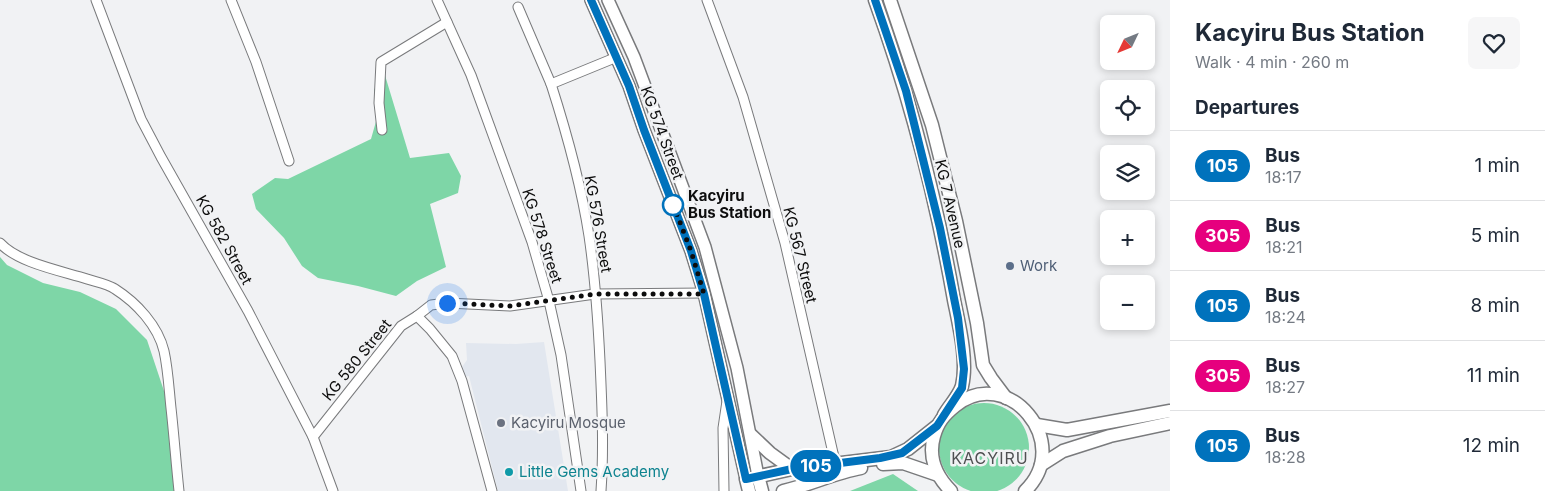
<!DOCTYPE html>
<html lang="en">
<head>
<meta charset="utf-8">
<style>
  body { margin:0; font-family:Inter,sans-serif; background:#f6f6f7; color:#1f2937; height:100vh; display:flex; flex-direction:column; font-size:19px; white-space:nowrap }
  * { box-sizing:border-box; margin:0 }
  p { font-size:16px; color:#747a83 }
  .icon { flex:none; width:28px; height:28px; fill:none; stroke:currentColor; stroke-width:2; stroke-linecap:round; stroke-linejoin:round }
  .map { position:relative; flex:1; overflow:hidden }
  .panel { display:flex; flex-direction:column; background:#fff; width:375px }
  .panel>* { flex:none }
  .badge { padding:0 10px; border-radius:16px; font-size:18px; line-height:32px }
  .needle { width:32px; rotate:227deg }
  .fabs { position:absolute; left:1100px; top:15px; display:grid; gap:10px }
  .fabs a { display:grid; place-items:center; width:55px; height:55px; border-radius:8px; background:#fff; box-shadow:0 2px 8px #0003; font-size:25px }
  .you { position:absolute; width:25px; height:25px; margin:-12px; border:4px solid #fff; border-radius:50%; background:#1a73e8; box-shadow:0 0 0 8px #1a73e833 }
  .map>.badge { position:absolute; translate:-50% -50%; box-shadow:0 0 0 2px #fff }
  h2 { padding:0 25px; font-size:19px; line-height:45px }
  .round { display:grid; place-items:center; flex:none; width:52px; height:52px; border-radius:8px; background:#f6f6f7 }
  .summary { display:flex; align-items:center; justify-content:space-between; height:85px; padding:0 25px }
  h1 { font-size:24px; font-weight:700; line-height:38px }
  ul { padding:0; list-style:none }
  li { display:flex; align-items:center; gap:15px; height:70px; padding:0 25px; border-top:1px solid #e0e1e3 }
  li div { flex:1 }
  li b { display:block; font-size:19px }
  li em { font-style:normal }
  li .badge { min-width:55px; font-weight:700; text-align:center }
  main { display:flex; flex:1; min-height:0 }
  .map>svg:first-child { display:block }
  .built { fill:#e2e7ef }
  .green { fill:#7ed6a7 }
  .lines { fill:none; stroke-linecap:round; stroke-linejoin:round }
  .minor-casing { stroke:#797a7c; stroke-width:11 }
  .tertiary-casing { stroke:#797a7c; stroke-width:14 }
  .secondary-casing { stroke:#797a7c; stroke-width:15 }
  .minor { stroke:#fff; stroke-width:9 }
  .tertiary { stroke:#fff; stroke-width:11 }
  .secondary { stroke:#fff; stroke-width:12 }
  .line-casing { stroke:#fff; stroke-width:11 }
  .line { stroke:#0072bc; stroke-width:8 }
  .walk { stroke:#0d0d0d; stroke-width:5; stroke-dasharray:0 9 }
  .stop-dot { fill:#fff; stroke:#0072bc; stroke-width:2.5 }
  .service-dot { fill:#5c6f8a; stroke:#f1f2f4; stroke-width:2 }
  .worship-dot { fill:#6b7280; stroke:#f1f2f4; stroke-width:2 }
  .culture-dot { fill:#0f9aa8; stroke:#f1f2f4; stroke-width:2 }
  .labels { text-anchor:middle; stroke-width:5; stroke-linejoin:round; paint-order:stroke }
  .street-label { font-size:15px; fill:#0d0d0d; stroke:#f1f2f4 }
  .stop-label { font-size:15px; font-weight:bold; fill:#0d0d0d; stroke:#f1f2f4; text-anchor:start }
  .service-label { font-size:15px; fill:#4e5e75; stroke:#f1f2f4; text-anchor:start }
  .worship-label { font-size:15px; fill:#5b616d; stroke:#f1f2f4; text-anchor:start }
  .culture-label { font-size:15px; fill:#0d838f; stroke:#f1f2f4; text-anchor:start }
  .neighbourhood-label { font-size:16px; letter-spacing:1px; fill:#4f5052; stroke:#f1f2f4 }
</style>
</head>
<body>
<main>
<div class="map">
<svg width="1170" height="491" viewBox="0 0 1170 491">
  <rect width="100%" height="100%" fill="#f1f2f4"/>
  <polygon class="built" points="544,342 568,491 498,491 469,376 465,377 462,367 467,360 466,343 516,344"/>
  <g class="green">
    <polygon points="384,72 410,158 449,153 461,176 458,193 430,204 446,267 417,281 396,296 358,286 318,278 302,266 284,238 256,209 252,194 275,178 288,179 371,139 379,111 374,90"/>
    <polygon points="0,257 7,265 43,283 80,292 116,309 147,340 167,400 174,491 0,491"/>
    <circle cx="984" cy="448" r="45"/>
    <polygon points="893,474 918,491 850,491"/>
  </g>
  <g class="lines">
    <defs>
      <g id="minor">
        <polyline points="96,0 141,119 161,157 248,311 313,437 333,491"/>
        <polyline points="231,0 256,62 289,161"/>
        <polyline points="437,0 471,75 532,242 549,301 561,355 581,491"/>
        <polyline points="707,0 743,97 785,243 833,453 838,469"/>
        <polyline points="518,7 551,84"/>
        <polyline points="382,130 379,103 381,62 447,22"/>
        <path d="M 0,243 C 18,263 62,271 87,279 C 96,282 108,284 115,289 C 137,303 158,326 164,351 C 168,369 169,389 171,408 C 174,435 176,463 179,491"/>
        <polyline points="417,316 431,305 447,303 510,306 595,294 704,293"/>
        <polyline points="313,437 401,326 417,316 430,329 452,356 462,381 492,491"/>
        <path d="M 601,491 C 604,448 602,405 600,361 C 598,320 595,277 589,236 C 581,184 567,134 551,84 L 617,57"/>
        <polyline points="724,491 723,428 727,401"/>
      </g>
      <g id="tertiary">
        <polyline points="591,0 629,86 644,130 691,251 704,293 746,479"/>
        <polyline points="608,0 634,57 705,247 737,368 758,476"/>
      </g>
      <g id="secondary">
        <path d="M 875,0 C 910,97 936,198 954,300 C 959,325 968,361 962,386 C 959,396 949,406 944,415"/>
        <polyline points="890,0 932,125 956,221 977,323 983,365 991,378 1006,398"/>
        <polyline points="1037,425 1067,430 1170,411"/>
        <polyline points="751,435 770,453 792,469"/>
        <polyline points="883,464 903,463 938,475"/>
        <polyline points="1041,465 1063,451 1110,436 1170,423"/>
        <polyline points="758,476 762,491"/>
        <polyline points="749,491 746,479 792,469 891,457 908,449 937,426"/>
        <path d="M 783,491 C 810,485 834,473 861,468"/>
        <path d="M 951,491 C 936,476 928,457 934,436 C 938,422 944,415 955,406 C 1007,363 1075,443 1025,491"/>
      </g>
    </defs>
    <use href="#minor" class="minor-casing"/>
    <use href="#tertiary" class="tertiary-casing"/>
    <use href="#secondary" class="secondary-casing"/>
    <use href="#minor" class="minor"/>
    <use href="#tertiary" class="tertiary"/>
    <use href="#secondary" class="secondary"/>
  </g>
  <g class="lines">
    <defs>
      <polyline id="line" points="591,0 629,86 644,130 691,251 704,294 746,479 792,469 880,458 902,453 937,426 962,388 964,369 958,318 940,228 906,91 875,0"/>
    </defs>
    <use href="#line" class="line-casing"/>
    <use href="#line" class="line"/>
    <polyline class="walk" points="447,303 510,306 595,294 704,294 691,251 671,199 673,205"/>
  </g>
  <circle class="stop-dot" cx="673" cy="205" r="10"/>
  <circle class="service-dot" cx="1010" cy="266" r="5"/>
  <circle class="worship-dot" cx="501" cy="423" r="5"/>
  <circle class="culture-dot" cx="509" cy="472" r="5"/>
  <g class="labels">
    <g class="street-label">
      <text transform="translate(662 133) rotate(70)" y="5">KG 574 Street</text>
      <text transform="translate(950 204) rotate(77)" y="5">KG 7 Avenue</text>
      <text transform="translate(598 224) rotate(80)" y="5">KG 576 Street</text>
      <text transform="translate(542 236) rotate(72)" y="5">KG 578 Street</text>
      <text transform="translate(224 240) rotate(61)" y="5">KG 582 Street</text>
      <text transform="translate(800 255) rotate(76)" y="5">KG 567 Street</text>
      <text transform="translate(357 360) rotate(-51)" y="5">KG 580 Street</text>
    </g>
    <g class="stop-label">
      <text x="688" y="201">Kacyiru<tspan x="688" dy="17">Bus Station</tspan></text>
    </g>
    <g class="service-label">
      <text x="1020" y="271">Work</text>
    </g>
    <g class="worship-label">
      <text x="511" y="428">Kacyiru Mosque</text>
    </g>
    <g class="culture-label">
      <text x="519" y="477">Little Gems Academy</text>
    </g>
    <g class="neighbourhood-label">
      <text x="990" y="464">KACYIRU</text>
    </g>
  </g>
</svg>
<div class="fabs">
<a><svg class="needle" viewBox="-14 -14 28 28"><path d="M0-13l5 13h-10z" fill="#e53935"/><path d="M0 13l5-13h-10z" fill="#747a83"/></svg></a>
<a><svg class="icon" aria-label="locate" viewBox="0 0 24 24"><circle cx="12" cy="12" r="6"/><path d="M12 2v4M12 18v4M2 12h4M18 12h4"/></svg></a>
<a><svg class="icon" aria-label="layers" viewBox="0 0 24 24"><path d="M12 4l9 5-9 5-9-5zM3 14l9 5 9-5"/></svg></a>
<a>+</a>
<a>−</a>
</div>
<div class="you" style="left:447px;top:303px"></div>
<b class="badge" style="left:816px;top:466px;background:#0072bc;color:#fff">105</b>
</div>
<section class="panel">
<div class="summary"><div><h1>Kacyiru Bus Station</h1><p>Walk · 4 min · 260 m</p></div><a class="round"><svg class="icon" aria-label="heart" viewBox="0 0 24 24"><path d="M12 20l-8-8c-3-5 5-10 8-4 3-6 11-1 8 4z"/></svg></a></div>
<h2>Departures</h2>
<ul>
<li><span class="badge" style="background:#0072bc;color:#fff">105</span><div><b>Bus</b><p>18:17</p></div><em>1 min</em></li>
<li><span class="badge" style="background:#e6007e;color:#fff">305</span><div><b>Bus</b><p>18:21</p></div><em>5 min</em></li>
<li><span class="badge" style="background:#0072bc;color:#fff">105</span><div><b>Bus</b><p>18:24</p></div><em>8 min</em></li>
<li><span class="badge" style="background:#e6007e;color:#fff">305</span><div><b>Bus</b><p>18:27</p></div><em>11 min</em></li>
<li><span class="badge" style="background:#0072bc;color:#fff">105</span><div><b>Bus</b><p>18:28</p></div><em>12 min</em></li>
</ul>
</section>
</main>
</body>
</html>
